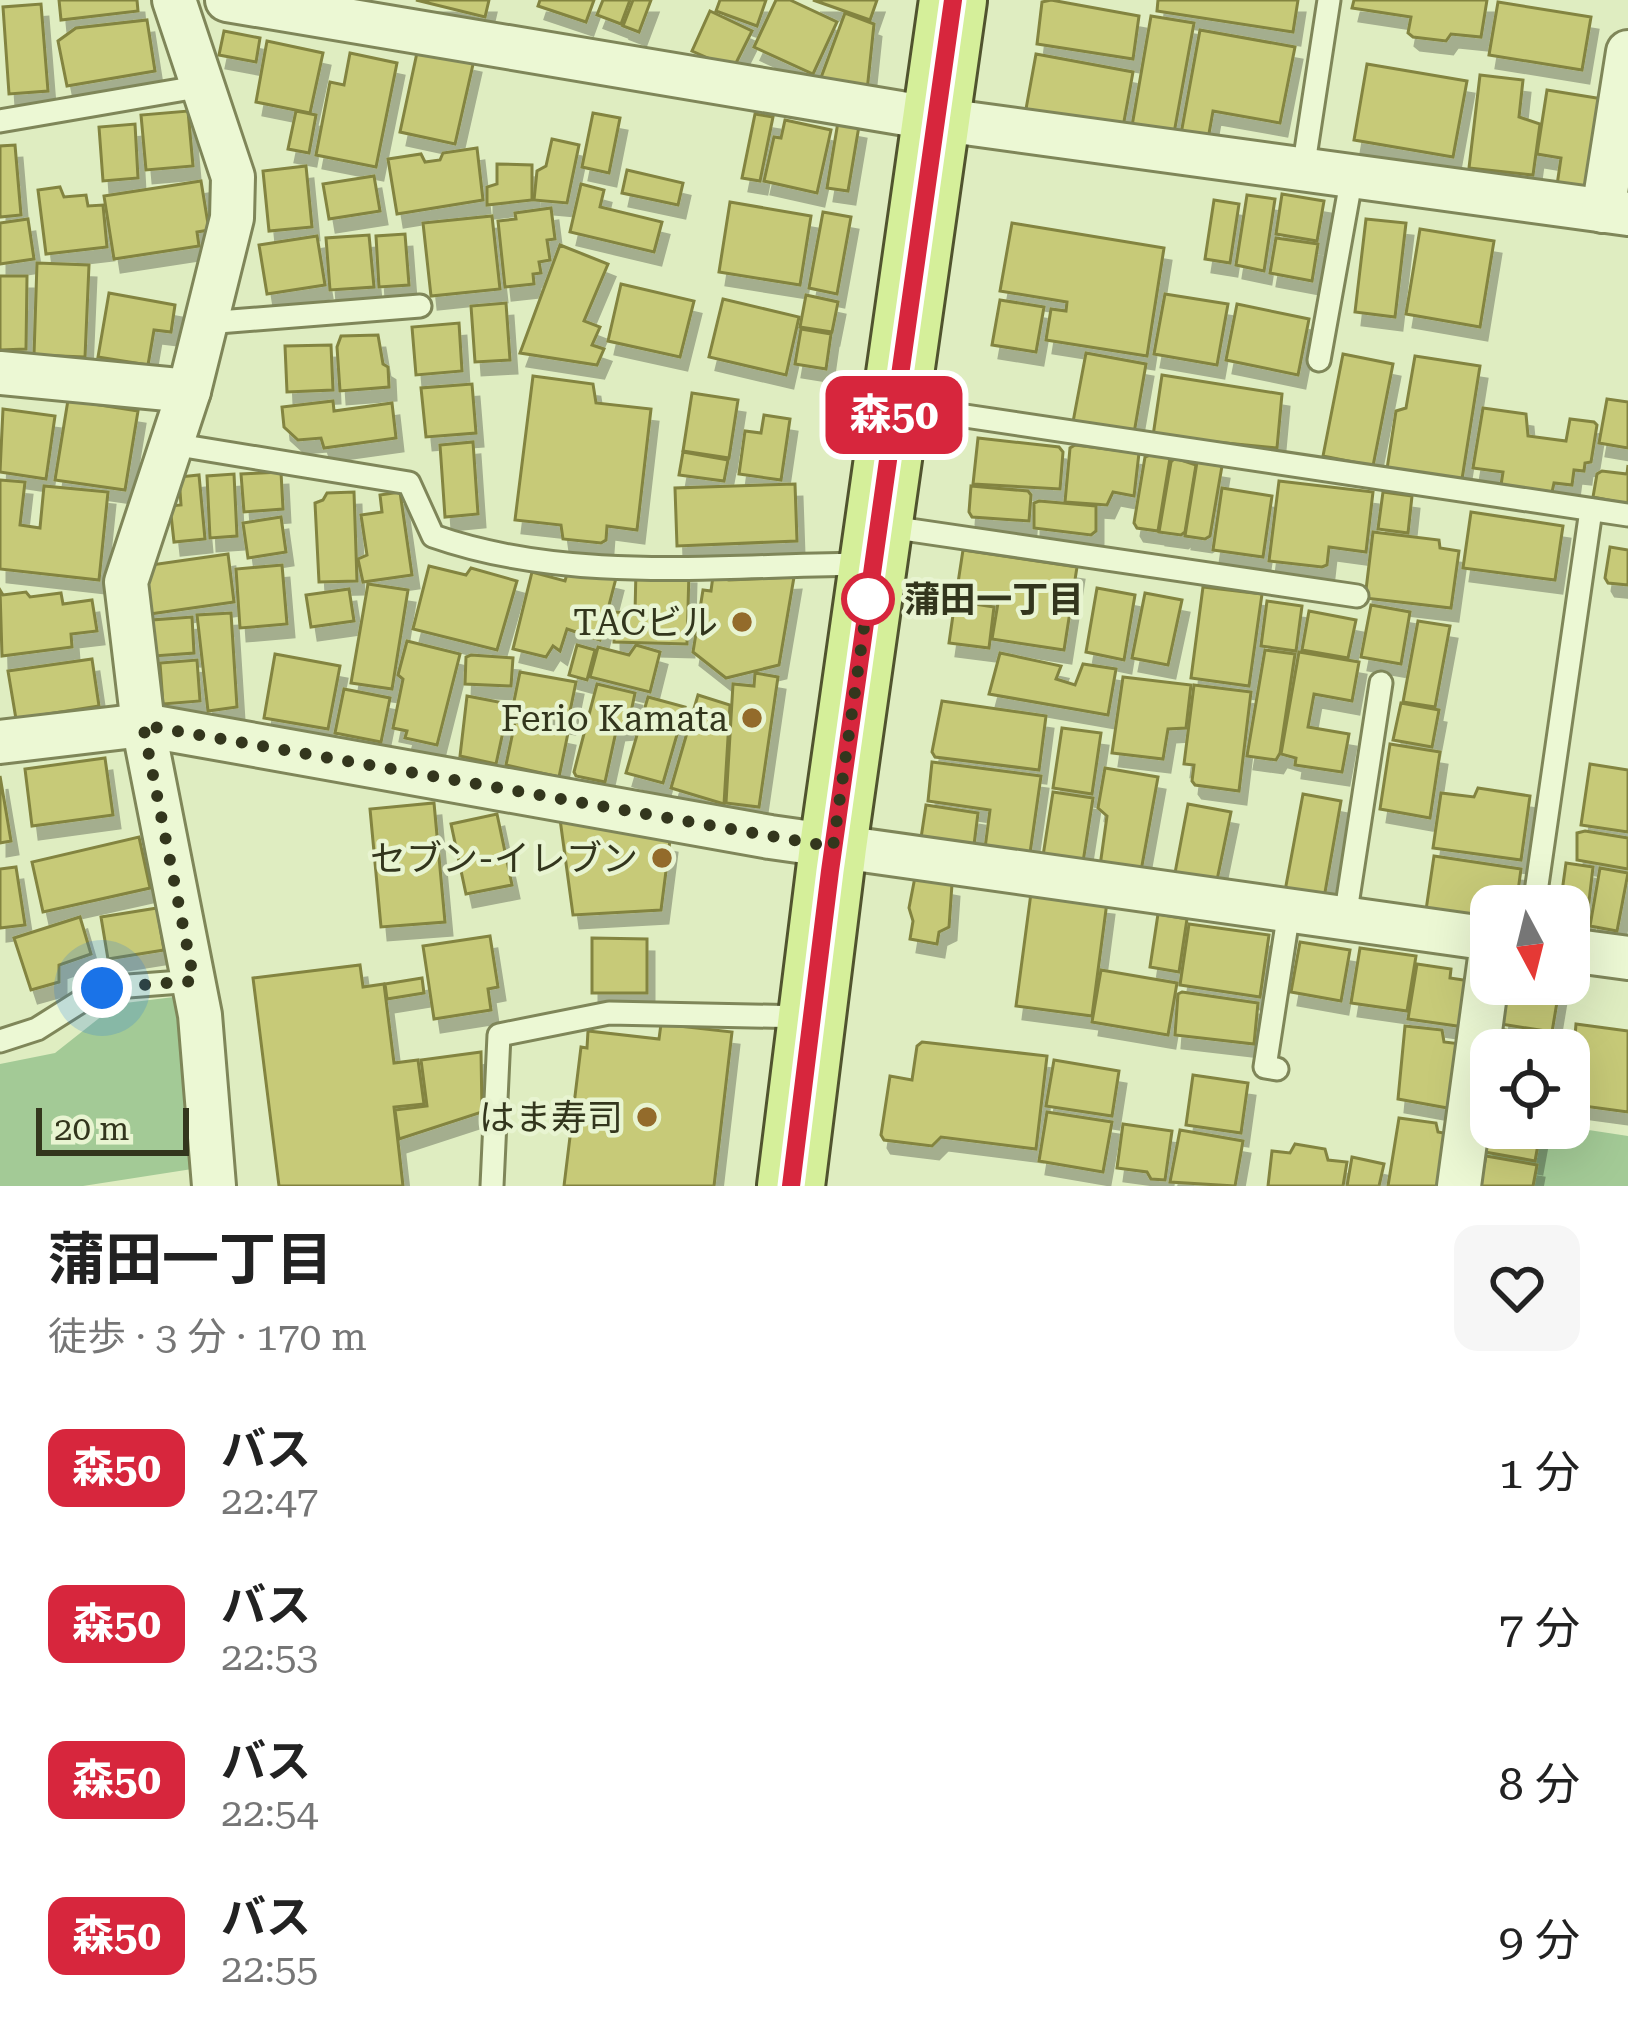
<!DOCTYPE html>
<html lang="ja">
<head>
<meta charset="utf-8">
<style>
  body { margin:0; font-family:"Roboto Serif","Noto Sans JP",serif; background:#f6f6f6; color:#222; height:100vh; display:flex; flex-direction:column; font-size:45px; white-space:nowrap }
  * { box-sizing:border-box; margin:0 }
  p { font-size:39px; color:#767676 }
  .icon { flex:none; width:66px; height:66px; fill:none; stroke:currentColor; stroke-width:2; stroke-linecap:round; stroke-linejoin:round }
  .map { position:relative; height:1186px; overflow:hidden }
  .details { display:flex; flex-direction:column; background:#fff; flex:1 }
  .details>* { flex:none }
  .badge { padding:0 24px; border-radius:18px; font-size:42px; line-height:78px }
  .needle { width:78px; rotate:173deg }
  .controls { position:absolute; left:1470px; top:885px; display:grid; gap:24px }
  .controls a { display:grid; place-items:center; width:120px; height:120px; border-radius:24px; background:#fff; box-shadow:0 12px 48px #0002; font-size:60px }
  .scale { position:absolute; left:36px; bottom:30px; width:153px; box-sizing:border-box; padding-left:12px; border:6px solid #33361d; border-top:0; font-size:33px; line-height:42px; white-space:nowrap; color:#33361d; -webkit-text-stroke:9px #e8f4d1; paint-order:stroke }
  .you { position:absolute; width:60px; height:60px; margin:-30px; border:9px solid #fff; border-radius:50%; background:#1a73e8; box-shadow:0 0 0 18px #1a73e833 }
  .map>.badge { position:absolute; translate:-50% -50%; box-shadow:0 0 0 6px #fff }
  .round { display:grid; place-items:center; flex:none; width:126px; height:126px; border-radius:24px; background:#f6f6f6 }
  .head { display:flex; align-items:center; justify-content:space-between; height:204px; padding:0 48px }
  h1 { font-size:57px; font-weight:700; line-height:90px }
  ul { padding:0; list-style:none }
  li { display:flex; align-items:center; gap:36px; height:156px; padding:0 48px }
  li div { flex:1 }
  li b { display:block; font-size:45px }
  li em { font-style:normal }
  li .badge { min-width:132px; font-weight:700; text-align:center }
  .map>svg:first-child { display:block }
  .green { fill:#a3ca96 }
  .building { fill:#c7ca78; stroke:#838440; stroke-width:3; filter:url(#shadow) }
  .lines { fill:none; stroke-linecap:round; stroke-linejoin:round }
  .lane-casing { stroke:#7f8659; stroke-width:27 }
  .street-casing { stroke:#7f8659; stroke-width:48 }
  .primary-casing { stroke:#50532e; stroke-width:72 }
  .lane { stroke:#ecf8d4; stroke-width:21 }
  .street { stroke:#ecf8d4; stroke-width:42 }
  .primary { stroke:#d5ef9a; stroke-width:66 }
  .line-casing { stroke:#fff; stroke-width:27 }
  .line { stroke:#d7263d; stroke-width:18 }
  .walk { stroke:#33361d; stroke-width:12; stroke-dasharray:0 21.6 }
  .stop-dot { fill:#fff; stroke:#d7263d; stroke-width:6 }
  .poi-dot { fill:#936b2b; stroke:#e8f4d1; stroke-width:4.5 }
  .labels { text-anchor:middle; stroke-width:9; stroke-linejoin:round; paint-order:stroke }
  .stop-label { font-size:36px; font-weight:bold; fill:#33361d; stroke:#e8f4d1; text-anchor:start }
  .poi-label { font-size:36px; fill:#33361d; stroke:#e8f4d1; text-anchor:end }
</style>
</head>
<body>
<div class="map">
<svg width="1628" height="1186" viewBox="0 0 1628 1186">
  <defs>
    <filter id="shadow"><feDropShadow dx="7" dy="13" stdDeviation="0" flood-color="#0004"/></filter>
  </defs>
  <rect width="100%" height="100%" fill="#dfedc1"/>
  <g class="green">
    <polygon points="174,997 193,1012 205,1167 83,1186 0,1186 0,1064 55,1053 117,1004"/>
    <polygon points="1469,1111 1491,1114 1491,1128 1569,1127 1628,1136 1628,1186 1459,1186"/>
  </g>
  <g class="building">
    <polygon points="59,0 137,0 138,11 61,20"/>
    <polygon points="416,0 489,0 485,17"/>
    <polygon points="540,0 594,0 586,22 538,6"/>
    <polygon points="603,0 630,0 621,24 597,15"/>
    <polygon points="633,0 651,0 639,32 623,26"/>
    <polygon points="720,0 766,0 757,26 716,11"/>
    <polygon points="776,0 790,0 837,22 813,74 754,47"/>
    <polygon points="813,0 877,0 870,20"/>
    <polygon points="1051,0 1139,16 1133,59 1037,44 1042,2"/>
    <polygon points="1158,0 1298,0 1293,32 1157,11"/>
    <polygon points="1354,0 1487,0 1481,37 1451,34 1446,41 1413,37 1408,33 1411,17 1352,8"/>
    <polygon points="1498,2 1591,17 1582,70 1489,55"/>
    <polygon points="41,4 48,91 9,94 3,7"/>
    <polygon points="710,11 752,31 733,69 692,51"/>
    <polygon points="845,13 874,24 867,91 819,83"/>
    <polygon points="1151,16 1194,23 1174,133 1132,126"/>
    <polygon points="147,20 155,71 67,86 58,41 76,28"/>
    <polygon points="1200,30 1295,47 1280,123 1213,111 1208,139 1181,134"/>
    <polygon points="224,31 260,38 256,62 219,55"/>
    <polygon points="267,41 323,53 310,113 256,102"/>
    <polygon points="418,48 474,60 455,144 400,132"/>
    <polygon points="350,53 397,63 376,167 316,155 330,82 344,85"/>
    <polygon points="1036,54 1133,72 1123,127 1026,109"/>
    <polygon points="1367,64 1467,81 1453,157 1354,140"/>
    <polygon points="1480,75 1523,80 1519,117 1540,124 1533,175 1469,168"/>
    <polygon points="1547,90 1609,100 1595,192 1557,185 1561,158 1537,154"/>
    <polygon points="188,111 193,166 146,170 141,115"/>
    <polygon points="296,111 316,115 309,153 288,149"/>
    <polygon points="593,113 620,118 609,173 582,167"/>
    <polygon points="755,114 773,117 760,181 742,178"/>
    <polygon points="785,120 831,130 817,193 764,181 774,137 781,138"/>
    <polygon points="838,122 859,126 848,191 827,188"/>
    <polygon points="135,124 138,178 103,181 99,127"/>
    <polygon points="552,139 579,145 567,203 534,200 537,171 546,166"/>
    <polygon points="15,145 21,215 0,217 0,146"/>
    <polygon points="477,148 483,200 397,214 388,159 421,154 425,162 440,160 443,153"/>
    <polygon points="497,164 532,165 532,200 487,205 487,187 497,184"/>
    <polygon points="306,166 312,227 269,231 263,171"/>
    <polygon points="627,170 683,183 678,205 622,193"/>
    <polygon points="374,176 380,211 329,219 323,184"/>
    <polygon points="201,181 209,230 197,232 199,246 114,259 104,196"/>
    <polygon points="581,184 604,190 600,207 662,222 654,252 570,232"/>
    <polygon points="60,187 64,197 86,195 88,206 103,205 107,247 46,254 38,190"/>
    <polygon points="1282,194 1324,201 1317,241 1276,234"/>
    <polygon points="1247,195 1275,199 1264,271 1236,265"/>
    <polygon points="1214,200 1239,204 1230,263 1205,259"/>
    <polygon points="730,202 811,216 800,285 719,272"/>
    <polygon points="551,208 555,239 547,240 550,260 539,262 541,273 533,274 534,284 505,287 498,221 516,219 515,213"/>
    <polygon points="823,212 851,217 837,294 809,288"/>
    <polygon points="492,216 500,289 431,296 423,223"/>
    <polygon points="28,219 34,259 0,264 0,223"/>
    <polygon points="1366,219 1406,223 1395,317 1355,312"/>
    <polygon points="1012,223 1164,248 1147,356 1046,340 1051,309 1066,311 1067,302 1000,291"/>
    <polygon points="1420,229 1494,241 1480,327 1406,314"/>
    <polygon points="405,234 409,285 379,287 376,236"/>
    <polygon points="369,235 374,287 330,290 326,238"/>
    <polygon points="317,236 325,285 267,294 259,245"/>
    <polygon points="1276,238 1318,244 1312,281 1270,273"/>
    <polygon points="560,245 608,264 584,321 600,327 592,345 604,349 597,365 520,353"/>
    <polygon points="37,263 89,265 85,357 34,355"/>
    <polygon points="0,276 27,276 26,349 0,350"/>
    <polygon points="621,284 694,301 680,357 608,341"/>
    <polygon points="109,293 175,305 171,332 154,330 148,365 98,357"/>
    <polygon points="1165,294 1228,304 1217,365 1154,354"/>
    <polygon points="806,295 838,302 832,332 800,327"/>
    <polygon points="723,299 799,317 786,375 709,357"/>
    <polygon points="1000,300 1044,307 1036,352 992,345"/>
    <polygon points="506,303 510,360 475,362 471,306"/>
    <polygon points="1237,304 1309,319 1298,375 1226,360"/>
    <polygon points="459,323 462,371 416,375 412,327"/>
    <polygon points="801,329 831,334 826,369 795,364"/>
    <polygon points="378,335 383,364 388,367 389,387 340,391 337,347 341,336"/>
    <polygon points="331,345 333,390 287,392 285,346"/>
    <polygon points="1086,353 1146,364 1134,433 1073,422"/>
    <polygon points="1343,354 1393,364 1373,466 1323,456"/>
    <polygon points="1415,356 1480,366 1462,479 1387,469 1396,411 1406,408"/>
    <polygon points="1162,375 1282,394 1277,448 1153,436"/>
    <polygon points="533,376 593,384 596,403 651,409 637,530 607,526 606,540 601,543 563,539 561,525 515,520"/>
    <polygon points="472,384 476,433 426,437 421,388"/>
    <polygon points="692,393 738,400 729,458 683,451"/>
    <polygon points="1607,399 1628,402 1628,448 1599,443"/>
    <polygon points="68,400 138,411 125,490 55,480"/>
    <polygon points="333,401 334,411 392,403 396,438 324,448 321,438 298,440 284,427 282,407"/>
    <polygon points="1483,408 1526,414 1528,436 1566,441 1570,419 1594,422 1597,425 1591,462 1585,463 1584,471 1574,470 1572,485 1554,483 1552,492 1501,485 1503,472 1473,468"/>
    <polygon points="3,409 55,416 46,479 0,472"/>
    <polygon points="764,415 790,419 781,480 739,474 745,431 761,433"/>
    <polygon points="978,438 1059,447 1063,452 1060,489 973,484"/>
    <polygon points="473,442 478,514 445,517 440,445"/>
    <polygon points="1075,445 1139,453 1134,496 1113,492 1107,505 1065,502 1070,448"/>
    <polygon points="683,452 728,460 724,481 679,475"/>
    <polygon points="1150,455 1170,458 1158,531 1137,528 1134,523 1145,457"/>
    <polygon points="1175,458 1196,465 1185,532 1181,535 1159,532 1171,462"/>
    <polygon points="1197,462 1222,466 1210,536 1205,539 1185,536"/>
    <polygon points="1628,465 1628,504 1593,497 1597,474 1602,471 1627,474"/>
    <polygon points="281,472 283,509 244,512 241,474"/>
    <polygon points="234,474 237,536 210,538 207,476"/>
    <polygon points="199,475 205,539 174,542 170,506 181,505 179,477"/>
    <polygon points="0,480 25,482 20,525 40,528 44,486 108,492 99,580 0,569"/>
    <polygon points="1279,481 1373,492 1366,552 1329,547 1327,565 1322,567 1269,561"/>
    <polygon points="795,484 797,541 677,546 675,488"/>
    <polygon points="971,486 1028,491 1031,495 1029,521 972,517 969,512"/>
    <polygon points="1222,488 1272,496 1263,557 1213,550"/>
    <polygon points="354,492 357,581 319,582 315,503 323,500 327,493"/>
    <polygon points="400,492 412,575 363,582 358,559 367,555 361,515 382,512 380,495"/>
    <polygon points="1383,492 1412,496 1408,533 1378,529"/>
    <polygon points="1039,501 1096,506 1096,531 1091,535 1034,528 1034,503"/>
    <polygon points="1471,512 1563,526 1555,580 1463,568"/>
    <polygon points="281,517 286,552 248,558 243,523"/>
    <polygon points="1373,532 1439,540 1440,548 1459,551 1451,608 1365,598"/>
    <polygon points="1610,547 1628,550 1628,585 1608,583 1605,578"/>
    <polygon points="963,550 1077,567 1064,650 992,639 998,603 956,596"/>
    <polygon points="228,554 234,602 143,615 144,566"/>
    <polygon points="282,565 287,624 240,628 236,569"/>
    <polygon points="429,566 466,575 471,568 517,581 497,650 413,629"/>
    <polygon points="569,567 616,578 600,640 567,629 560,651 553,646 546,657 513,649 532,572 565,581"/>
    <polygon points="636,570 689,571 687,644 614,642 614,612 635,613"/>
    <polygon points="713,576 729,580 794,577 779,665 726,678 693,652 703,590 711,591"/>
    <polygon points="368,584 408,590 392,689 351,683"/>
    <polygon points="1203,587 1262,594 1249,686 1191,678"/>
    <polygon points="1097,588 1135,595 1124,660 1086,652"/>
    <polygon points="349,589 354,621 311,627 306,595"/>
    <polygon points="0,590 3,595 26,592 30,597 61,593 63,604 92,600 97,631 71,634 72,647 2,656"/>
    <polygon points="1145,593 1182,600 1168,665 1132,658"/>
    <polygon points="955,601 994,607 989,648 949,643"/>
    <polygon points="1267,601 1302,606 1296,651 1261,646"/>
    <polygon points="1371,605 1410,612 1401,664 1361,657"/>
    <polygon points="1309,611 1356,620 1348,658 1302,650"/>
    <polygon points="231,613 237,707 208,711 197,615"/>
    <polygon points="192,617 194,653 154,656 152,620"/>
    <polygon points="1418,621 1450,626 1435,707 1403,702"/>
    <polygon points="407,641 460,654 437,745 405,738 407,731 393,728 403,679 398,675"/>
    <polygon points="577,645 595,650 587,680 569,675"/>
    <polygon points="636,645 660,652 650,692 590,677 598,647 629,655"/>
    <polygon points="1265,650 1295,654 1280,753 1276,760 1247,756"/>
    <polygon points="1299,652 1359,662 1352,701 1314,694 1308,727 1349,734 1342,772 1295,765 1296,758 1281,754"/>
    <polygon points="1000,653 1061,666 1056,679 1075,685 1083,664 1116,669 1108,715 989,694"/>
    <polygon points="275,654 340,666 328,729 264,718"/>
    <polygon points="471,655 513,658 511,686 465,684 466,657"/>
    <polygon points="92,659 99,706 16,719 8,671"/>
    <polygon points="197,660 200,701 163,704 160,663"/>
    <polygon points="520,672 576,682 568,721 512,711"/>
    <polygon points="755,673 778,677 759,807 726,803 733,684 754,686"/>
    <polygon points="1123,677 1191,685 1186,728 1168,729 1163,759 1112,753"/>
    <polygon points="597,684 635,693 628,726 617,727 605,782 576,776 574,772"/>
    <polygon points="1194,685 1251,692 1239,791 1195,785 1192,781 1194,765 1184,764"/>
    <polygon points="344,689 390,698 381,742 335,733"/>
    <polygon points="698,695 730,705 724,804 671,788"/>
    <polygon points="467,696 509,704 496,764 460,756"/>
    <polygon points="648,697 685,707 663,783 626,773"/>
    <polygon points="942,701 1046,716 1039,770 935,757 932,752"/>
    <polygon points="1401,703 1439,710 1432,747 1393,740"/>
    <polygon points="515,722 568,733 559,777 506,765"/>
    <polygon points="1062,728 1101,733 1092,794 1053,788"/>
    <polygon points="1390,744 1440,752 1430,818 1380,809"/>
    <polygon points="105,758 113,815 32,826 25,769"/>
    <polygon points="932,762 1041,776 1030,853 985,848 990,810 928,801"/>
    <polygon points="1590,764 1628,770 1628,832 1581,825"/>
    <polygon points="1105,768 1158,777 1141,871 1100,866 1107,816 1098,808"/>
    <polygon points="0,776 11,841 0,843"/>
    <polygon points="1478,788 1530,796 1521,860 1433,848 1441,793 1474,797"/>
    <polygon points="1053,792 1093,798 1083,862 1043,856"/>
    <polygon points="1303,794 1341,801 1324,898 1285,891"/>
    <polygon points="434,803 445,922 381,927 370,809"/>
    <polygon points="1188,804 1231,812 1217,880 1175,873"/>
    <polygon points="926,805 978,813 974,845 921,838"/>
    <polygon points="497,814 512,885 466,894 451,824"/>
    <polygon points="560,819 670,840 661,910 573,915"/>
    <polygon points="1585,831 1628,838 1628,869 1577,860 1577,833"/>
    <polygon points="139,837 150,888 43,912 32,862"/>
    <polygon points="1434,856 1521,869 1516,906 1491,906 1491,920 1426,910"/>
    <polygon points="1566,863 1593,867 1586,927 1569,925 1569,906 1560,906"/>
    <polygon points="16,867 25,925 0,928 0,869"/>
    <polygon points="1600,868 1628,873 1617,931 1590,926"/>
    <polygon points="915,877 952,884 949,927 939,932 937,944 910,939 913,921 909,908"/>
    <polygon points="1031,893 1107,902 1092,1016 1016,1006"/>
    <polygon points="157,908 164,950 108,959 101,917"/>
    <polygon points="1158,914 1187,919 1179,972 1150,967"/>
    <polygon points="80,917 91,954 59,965 59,982 31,990 14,938"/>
    <polygon points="1189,924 1269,935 1260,997 1180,985"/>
    <polygon points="490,936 498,987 488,989 491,1010 434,1019 423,946"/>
    <polygon points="592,938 647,939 647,993 592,993"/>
    <polygon points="1300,942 1350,950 1341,1001 1291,992"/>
    <polygon points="1360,948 1416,956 1407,1011 1351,1003"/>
    <polygon points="1417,964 1451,969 1450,978 1470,981 1464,1027 1408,1019"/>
    <polygon points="360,965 363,987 384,984 394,1063 418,1060 424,1104 394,1107 403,1186 279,1186 253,978"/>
    <polygon points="1101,970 1177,983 1168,1035 1092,1022"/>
    <polygon points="422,978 424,993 387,999 385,984"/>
    <polygon points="1508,984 1560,984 1552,1032 1501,1024"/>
    <polygon points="1182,992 1258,1003 1254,1044 1175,1035 1178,994"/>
    <polygon points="661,1024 732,1032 714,1186 564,1186 581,1047 587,1048 588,1031 659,1039"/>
    <polygon points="1576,1024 1628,1031 1628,1112 1569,1104"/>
    <polygon points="1405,1026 1442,1030 1444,1042 1469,1045 1453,1109 1398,1099"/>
    <polygon points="1505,1030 1555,1038 1553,1050 1501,1050"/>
    <polygon points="922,1042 1047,1056 1036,1149 941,1137 932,1146 884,1140 881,1135 890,1076 912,1080 917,1046"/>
    <polygon points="481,1052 482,1112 399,1139 395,1110 427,1106 421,1060"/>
    <polygon points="1054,1060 1119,1071 1112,1116 1046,1106"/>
    <polygon points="1193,1075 1248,1083 1241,1133 1186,1125"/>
    <polygon points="1047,1112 1112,1122 1103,1172 1039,1161"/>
    <polygon points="1399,1118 1436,1123 1438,1132 1459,1136 1451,1186 1388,1186"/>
    <polygon points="1491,1122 1491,1128 1541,1128 1535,1161 1485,1152"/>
    <polygon points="1123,1124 1172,1131 1165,1180 1151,1179 1147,1172 1117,1168"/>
    <polygon points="1180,1130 1243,1141 1235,1186 1170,1182"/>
    <polygon points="1295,1144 1325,1149 1328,1160 1347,1162 1343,1186 1268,1186 1272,1151 1290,1153"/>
    <polygon points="1486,1156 1537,1165 1533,1186 1480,1186"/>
    <polygon points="1352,1157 1384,1164 1379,1186 1347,1186"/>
  </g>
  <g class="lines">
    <defs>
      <g id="lane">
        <polyline points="0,121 203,86"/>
        <polyline points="1303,170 1329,0"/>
        <polyline points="206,323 420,306"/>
        <polyline points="1319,360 1352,176"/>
        <polyline points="905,407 1628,515"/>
        <path d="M 172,444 L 409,483 L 433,536 C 570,584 723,565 866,564"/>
        <polyline points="883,526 1357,596"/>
        <polyline points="1534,906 1591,510"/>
        <polyline points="1345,918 1381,683"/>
        <polyline points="0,1041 37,1029 102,988 194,981"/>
        <polyline points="1277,1069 1265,1067 1289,911"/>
        <polyline points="492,1186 499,1035 609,1013 807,1017"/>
      </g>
      <g id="street">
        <polyline points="174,0 233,177 232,218 189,391 126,582 143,725 200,1015 214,1186"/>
        <polyline points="227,0 936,119 1628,214"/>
        <polyline points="1603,211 1628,52"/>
        <polyline points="0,373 189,391"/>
        <polyline points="0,742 143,725 770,837 1491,939"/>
        <polyline points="1569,950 1628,958"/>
        <polyline points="1459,1186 1491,950"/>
      </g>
      <polyline id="primary" points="791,1186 833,847 953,0"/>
    </defs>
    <use href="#lane" class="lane-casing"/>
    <use href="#street" class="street-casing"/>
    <use href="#primary" class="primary-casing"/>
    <use href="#lane" class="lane"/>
    <use href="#street" class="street"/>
    <use href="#primary" class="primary"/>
  </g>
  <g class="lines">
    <defs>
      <polyline id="line" points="791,1186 830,871 953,0"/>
    </defs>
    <use href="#line" class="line-casing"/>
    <use href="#line" class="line"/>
    <polyline class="walk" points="102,988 194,981 143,725 833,847 868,599"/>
  </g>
  <circle class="stop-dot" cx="868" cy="599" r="24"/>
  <g class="poi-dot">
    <circle cx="742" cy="622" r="12"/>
    <circle cx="752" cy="718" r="12"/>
    <circle cx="662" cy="858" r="12"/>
    <circle cx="647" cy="1117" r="12"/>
  </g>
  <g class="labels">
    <g class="stop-label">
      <text x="904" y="612">蒲田一丁目</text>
    </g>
    <g class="poi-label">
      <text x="718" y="635">TACビル</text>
      <text x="728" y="731">Ferio Kamata</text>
      <text x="638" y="871">セブン-イレブン</text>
      <text x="623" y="1130">はま寿司</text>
    </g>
  </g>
</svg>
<div class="controls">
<a><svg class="needle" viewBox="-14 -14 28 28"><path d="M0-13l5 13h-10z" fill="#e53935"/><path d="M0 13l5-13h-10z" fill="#767676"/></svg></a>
<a><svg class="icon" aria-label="locate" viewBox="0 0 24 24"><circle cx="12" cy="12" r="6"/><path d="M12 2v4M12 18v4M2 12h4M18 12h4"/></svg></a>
</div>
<div class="scale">20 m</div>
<div class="you" style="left:102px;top:988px"></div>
<b class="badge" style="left:894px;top:415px;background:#d7263d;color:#fff">森50</b>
</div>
<section class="details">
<div class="head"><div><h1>蒲田一丁目</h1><p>徒歩 · 3 分 · 170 m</p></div><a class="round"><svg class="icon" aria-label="heart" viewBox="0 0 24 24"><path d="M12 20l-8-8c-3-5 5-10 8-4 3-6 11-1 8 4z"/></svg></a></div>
<ul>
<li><span class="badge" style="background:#d7263d;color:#fff">森50</span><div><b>バス</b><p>22:47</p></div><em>1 分</em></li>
<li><span class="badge" style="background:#d7263d;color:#fff">森50</span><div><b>バス</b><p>22:53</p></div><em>7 分</em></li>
<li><span class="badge" style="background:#d7263d;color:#fff">森50</span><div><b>バス</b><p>22:54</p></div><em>8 分</em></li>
<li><span class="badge" style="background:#d7263d;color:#fff">森50</span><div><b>バス</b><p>22:55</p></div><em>9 分</em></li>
</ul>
</section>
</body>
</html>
